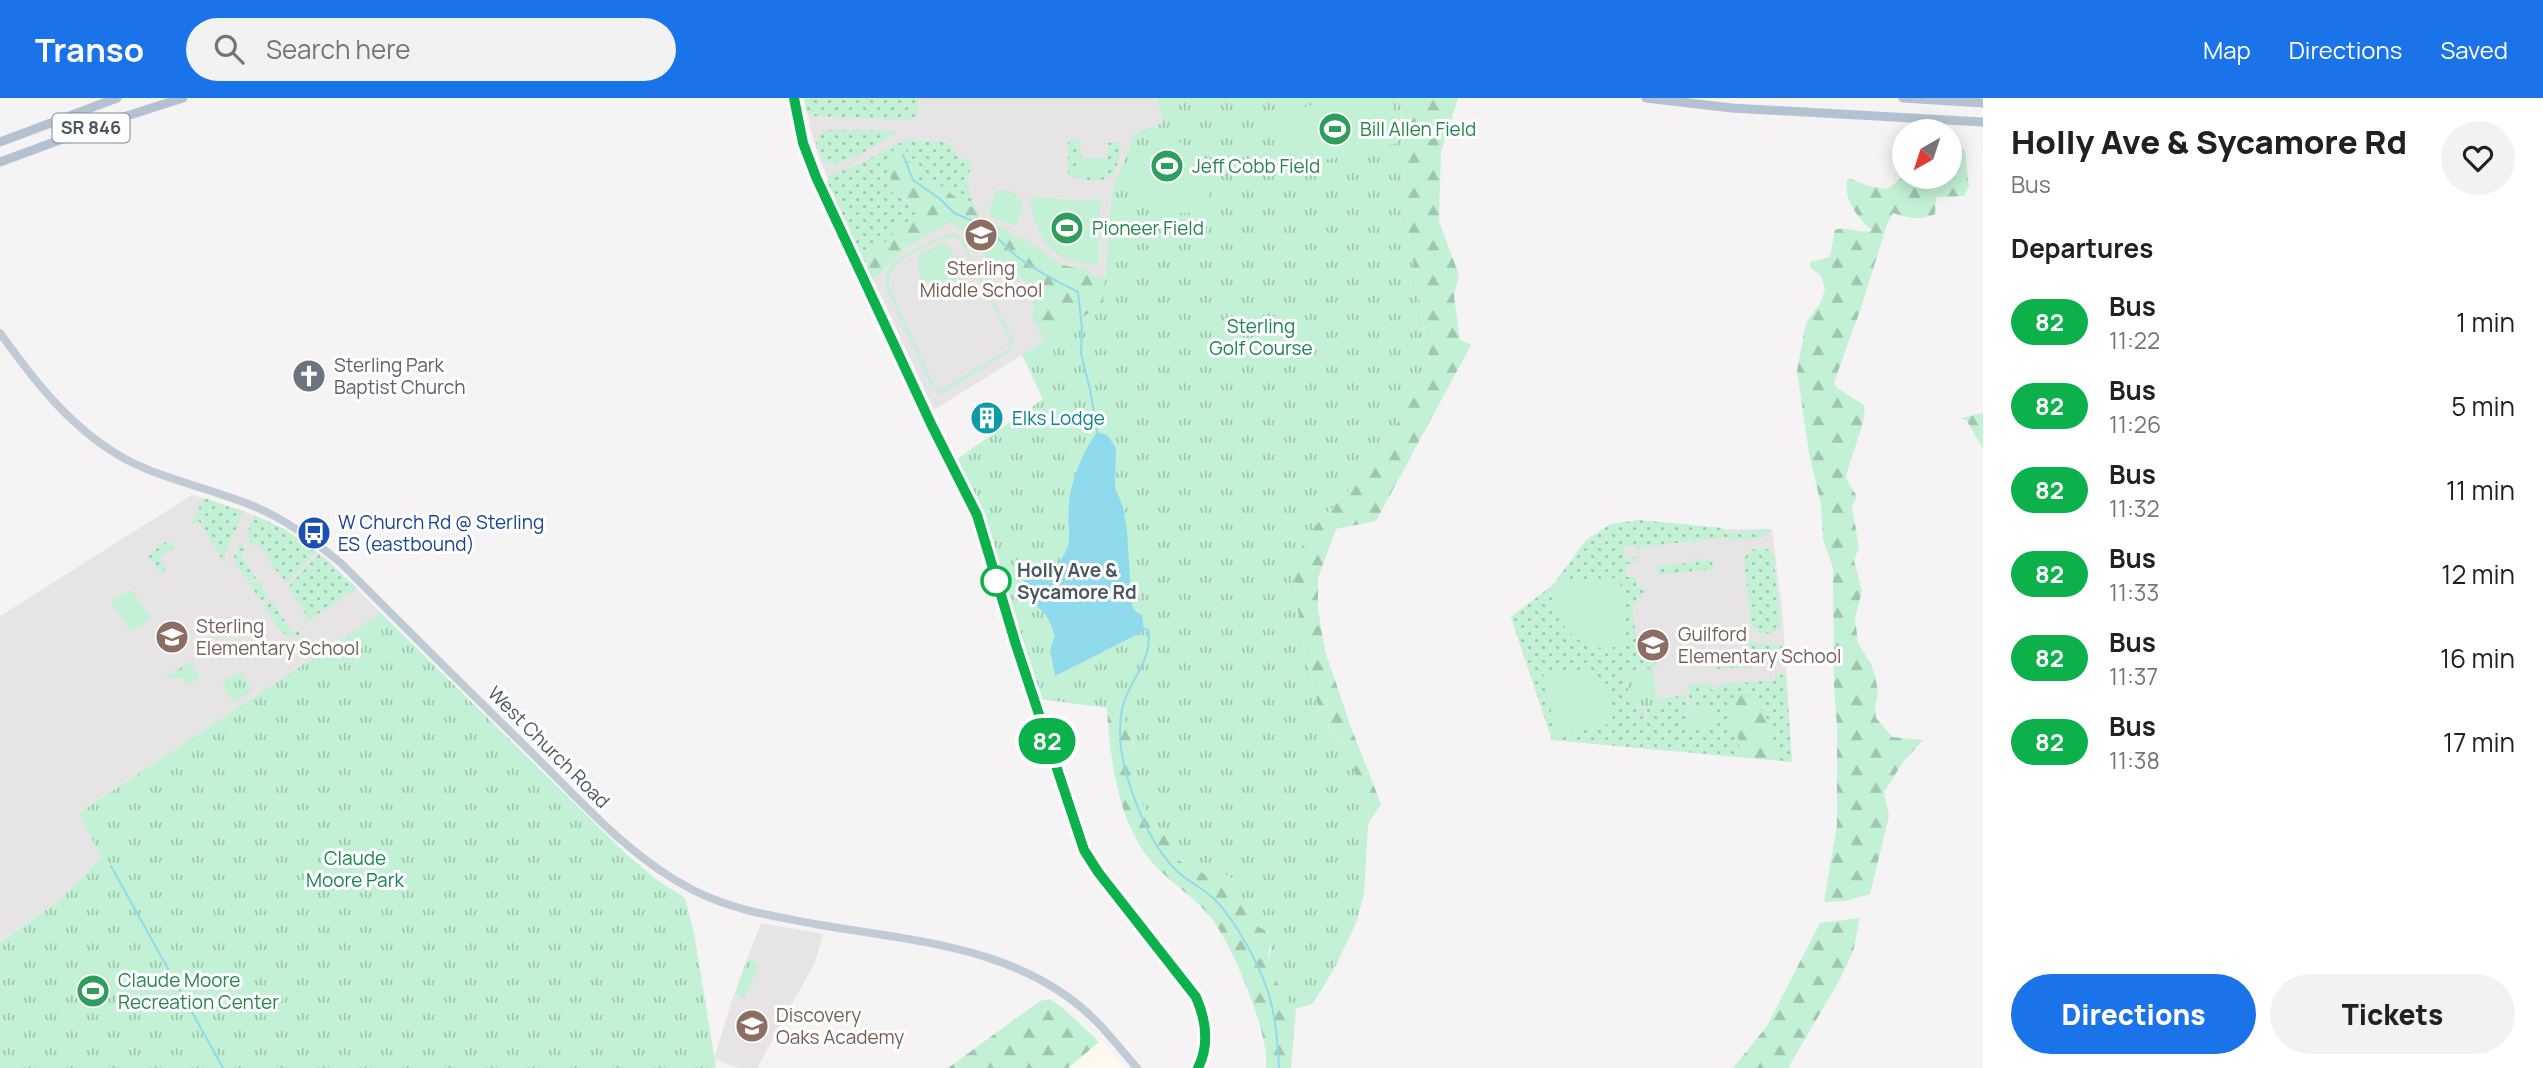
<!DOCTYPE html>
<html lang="en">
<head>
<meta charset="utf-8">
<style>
  body { margin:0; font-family:Manrope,sans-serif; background:#f2f2f2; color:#202124; height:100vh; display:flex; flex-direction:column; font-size:26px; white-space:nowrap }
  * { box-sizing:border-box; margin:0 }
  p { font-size:23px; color:#757577 }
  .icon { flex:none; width:38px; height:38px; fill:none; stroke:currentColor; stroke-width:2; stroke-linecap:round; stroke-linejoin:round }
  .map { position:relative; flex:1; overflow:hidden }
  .details { display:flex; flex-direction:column; background:#fff; width:560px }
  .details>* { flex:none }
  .badge { padding:0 14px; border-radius:23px; font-size:24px; line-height:46px }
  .needle { width:46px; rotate:219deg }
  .fabs { position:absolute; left:1892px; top:21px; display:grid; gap:14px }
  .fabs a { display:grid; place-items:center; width:70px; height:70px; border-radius:50%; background:#fff; box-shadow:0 4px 18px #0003; font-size:35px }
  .map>.badge { position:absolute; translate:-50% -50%; box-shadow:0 0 0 4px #fff }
  h2 { padding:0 28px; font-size:26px; line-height:63px }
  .round { display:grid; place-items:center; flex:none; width:74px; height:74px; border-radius:37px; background:#f2f2f2 }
  .headline { display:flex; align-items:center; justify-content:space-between; height:119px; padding:0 28px }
  h1 { font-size:33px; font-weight:800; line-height:52px }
  .action { display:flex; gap:14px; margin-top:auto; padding:14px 28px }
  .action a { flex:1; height:80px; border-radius:42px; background:#1a73e8; color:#fff; font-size:28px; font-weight:800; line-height:80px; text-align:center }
  .action a+a { background:#f2f2f2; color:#202124 }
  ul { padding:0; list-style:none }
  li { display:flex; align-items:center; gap:21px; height:84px; padding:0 28px }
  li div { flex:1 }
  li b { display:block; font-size:26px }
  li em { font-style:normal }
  li .badge { min-width:77px; font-weight:700; text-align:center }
  header { display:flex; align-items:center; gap:42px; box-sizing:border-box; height:98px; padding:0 35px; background:#1a73e8; color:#fff }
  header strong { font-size:33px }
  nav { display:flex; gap:38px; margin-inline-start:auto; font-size:24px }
  .search { width:490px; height:63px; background:#f2f2f2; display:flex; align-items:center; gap:18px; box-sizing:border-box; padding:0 24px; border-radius:38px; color:#757577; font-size:26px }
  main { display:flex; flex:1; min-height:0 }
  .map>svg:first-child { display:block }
  .commercial { fill:#fdf9ef }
  .education { fill:#e6e4e5 }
  .grass { fill:url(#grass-dots) }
  .forest { fill:url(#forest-firs) }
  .park { fill:url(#park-tufts) }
  .pitch { fill:#c3f1d5; fill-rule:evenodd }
  .water { fill:#90daee }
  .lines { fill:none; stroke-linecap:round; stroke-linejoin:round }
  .stream { stroke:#90daee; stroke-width:2 }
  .tertiary { stroke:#c1cad2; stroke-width:7 }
  .secondary { stroke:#c1cbd6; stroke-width:8 }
  .primary { stroke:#b3c2d1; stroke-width:9 }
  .line-casing { stroke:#fff; stroke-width:16 }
  .line { stroke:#0db14b; stroke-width:10 }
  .stop-dot { fill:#fff; stroke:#0db14b; stroke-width:3.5 }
  .labels { text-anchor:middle; stroke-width:6; stroke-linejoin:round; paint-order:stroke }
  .shield { fill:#fff; stroke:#808990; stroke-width:2 }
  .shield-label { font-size:18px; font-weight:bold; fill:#4a5661 }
  .leisure-label { font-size:19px; fill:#27864d; stroke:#fff; text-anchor:start }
  .education-label { font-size:19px; fill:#785e54; stroke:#fff; text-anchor:start }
  .park-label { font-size:19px; fill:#17864f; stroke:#fff }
  .worship-label { font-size:19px; fill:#5b616d; stroke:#fff; text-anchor:start }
  .culture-label { font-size:19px; fill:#0d838f; stroke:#fff; text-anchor:start }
  .transit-label { font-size:19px; fill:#164399; stroke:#fff; text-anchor:start }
  .stop-label { font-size:19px; font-weight:bold; fill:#4a5661; stroke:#fff; text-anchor:start }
  .street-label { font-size:19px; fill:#4a5661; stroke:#fff }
</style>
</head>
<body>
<header>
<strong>Transo</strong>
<div class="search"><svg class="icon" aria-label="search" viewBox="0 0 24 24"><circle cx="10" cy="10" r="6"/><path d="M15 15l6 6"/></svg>Search here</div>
<nav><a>Map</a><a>Directions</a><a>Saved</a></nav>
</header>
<main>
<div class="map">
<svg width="1983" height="970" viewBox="0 0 1983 970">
  <defs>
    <pattern id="grass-dots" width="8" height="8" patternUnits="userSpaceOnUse" patternTransform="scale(1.75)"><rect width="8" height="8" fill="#c3f1d5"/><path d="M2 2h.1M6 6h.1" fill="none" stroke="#a0c6b0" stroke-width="1.8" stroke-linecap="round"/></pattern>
    <pattern id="forest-firs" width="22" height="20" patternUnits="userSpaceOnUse" patternTransform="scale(1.75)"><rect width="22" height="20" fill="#c3f1d5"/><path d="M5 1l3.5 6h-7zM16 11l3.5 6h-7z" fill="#a0c6b0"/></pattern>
    <pattern id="park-tufts" width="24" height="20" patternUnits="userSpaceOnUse" patternTransform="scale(1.75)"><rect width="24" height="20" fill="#c3f1d5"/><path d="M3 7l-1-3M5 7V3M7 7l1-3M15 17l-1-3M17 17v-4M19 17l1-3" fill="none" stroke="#a0c6b0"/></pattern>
  </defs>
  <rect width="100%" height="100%" fill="#f5f3f3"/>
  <polygon class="commercial" points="1101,942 1126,970 1068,970"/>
  <g class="education">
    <polygon points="805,0 1157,0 1163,25 1135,34 1112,93 1103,206 934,312 831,90 813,42"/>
    <polygon points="192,397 244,413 305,445 329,463 381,515 79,715 101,758 60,802 0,843 0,518"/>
    <polygon points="1639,422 1727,431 1772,431 1783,520 1792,664 1552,642 1511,519 1553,487 1586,442 1611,426"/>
    <polygon points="761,825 823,836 815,864 757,970 737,970 714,960 734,896"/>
  </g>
  <g class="grass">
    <polygon points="919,0 917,17 912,22 906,22 815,18 807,15 804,1"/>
    <polygon points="828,32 898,33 856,59 832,67 822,61 816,45 821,35"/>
    <path d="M 1080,40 L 1081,79 L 1107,79 L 1108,45 L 1121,44 C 1120,53 1119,65 1115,73 C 1108,87 1079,84 1068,76 L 1068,43 Z"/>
    <polygon points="910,42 946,44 951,47 959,60 972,63 967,84 975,111 951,96 945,89 917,81 914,67 902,102 927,114 897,130 889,141 870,155 863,168 826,89 828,81 831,77 861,66 894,47"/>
    <polygon points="204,400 244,414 225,455 225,466 199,423 192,427 191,426"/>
    <polygon points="254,417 284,431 316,453 287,485 275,471 270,473 273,468 258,445 251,448 247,436"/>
    <polygon points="1639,422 1723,430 1725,435 1770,431 1770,433 1763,439 1729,443 1728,439 1696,442 1695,448 1692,443 1639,450 1639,464 1637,448 1624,448 1625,462 1636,459 1636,465 1626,466 1627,479 1636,479 1637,489 1648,490 1632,508 1638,554 1655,552 1657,569 1626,575 1631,611 1644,610 1646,620 1632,622 1655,619 1648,620 1646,609 1658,607 1657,601 1686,597 1690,629 1714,627 1713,608 1690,610 1688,586 1711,586 1711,592 1715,592 1715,587 1775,582 1775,575 1786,578 1792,664 1774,662 1778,654 1739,641 1740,659 1552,642 1511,519 1553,487 1586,442 1611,426"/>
    <polygon points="169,442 174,449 159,459 166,471 160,475 148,457"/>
    <polygon points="241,444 246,452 241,457 256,480 251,483 254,486 258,482 268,498 262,502 260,502 235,463 234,459"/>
    <path d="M 1765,450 L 1773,455 L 1781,529 C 1772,538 1757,538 1751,526 L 1744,461 L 1750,452 Z"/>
    <polygon points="319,456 357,490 304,525 303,523 308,519 289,491 289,488"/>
    <polygon points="1696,458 1698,463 1712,462 1713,471 1658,477 1657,469 1694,464"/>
    <polygon points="270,501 293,535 299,531 300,538 289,539 280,532 264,507"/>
    <polygon points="1746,540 1759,546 1780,546 1785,552 1784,561 1774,565 1772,560 1754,563 1752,569 1715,571 1714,569 1743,565 1743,559 1748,552"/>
  </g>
  <g class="forest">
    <polygon points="1401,0 1458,0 1441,54 1439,123 1459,177 1454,198 1460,242 1471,247 1376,423 1336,431 1318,480 1318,511 1325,553 1352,632 1381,706 1368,726 1369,710 1340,647 1318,608 1301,536 1294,481 1303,444 1313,430 1367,373 1403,316 1430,264 1417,197 1404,100"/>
    <path d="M 1950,42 L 1965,52 L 1969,89 L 1964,98 L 1936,99 L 1935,116 C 1920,123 1908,120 1893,115 L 1887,126 L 1861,210 L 1834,284 L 1837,290 L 1864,307 C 1868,321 1849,361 1846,380 L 1857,399 L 1852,408 L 1859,450 L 1854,462 L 1862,493 L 1855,520 L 1858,545 L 1871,566 L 1875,578 L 1878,594 L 1875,608 L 1876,620 L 1892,639 L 1923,642 L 1903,664 L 1884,694 L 1889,718 L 1870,796 L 1845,803 L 1824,804 L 1837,727 L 1837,628 L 1834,588 L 1833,470 L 1823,441 L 1821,407 L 1809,355 L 1797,273 L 1806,225 L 1821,204 L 1825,191 L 1822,179 L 1811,170 L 1810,164 L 1830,159 L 1835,132 C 1848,128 1859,136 1872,133 C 1858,119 1842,102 1848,80 L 1869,88 L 1887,91 L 1904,78 L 1950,79 Z"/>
    <polygon points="906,50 908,63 914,67 917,81 945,89 951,96 975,111 979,117 970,135 959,131 951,124 903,151 872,183 866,165 870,155 889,141 897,130 926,114 892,94 888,54"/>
    <polygon points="982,122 1005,131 1015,139 1024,140 1062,167 1089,172 1093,178 1102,178 1125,220 1044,263 1046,242 1032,221 1035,193 1019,178 1002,173 999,166 986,163 982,146 971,144"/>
    <polygon points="1983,315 1983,351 1967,323 1961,320"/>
    <path d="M 1739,595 C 1765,601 1770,632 1778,654 L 1774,662 L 1740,659 L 1739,641 L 1730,630 L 1728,603 Z"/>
    <path d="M 1107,610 L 1124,619 L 1127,624 L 1135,654 L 1136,690 L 1148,719 L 1165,735 L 1180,763 L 1220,779 L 1227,777 C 1239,784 1241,798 1248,809 C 1253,818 1264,827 1268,836 C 1272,844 1269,850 1268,858 C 1266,870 1287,902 1296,911 L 1291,970 L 1266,970 C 1270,936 1233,849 1212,821 C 1194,797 1165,782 1147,758 C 1117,718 1110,658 1107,610 Z"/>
    <polygon points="1860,820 1853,854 1839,883 1788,970 1733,970 1767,928 1820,825"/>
    <polygon points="1049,901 1063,910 1099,944 1068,970 948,970 1040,903"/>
  </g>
  <g class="park">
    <polygon points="1157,0 1401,0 1404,100 1417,197 1430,264 1403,316 1367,373 1313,430 1303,444 1294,481 1301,536 1318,608 1365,693 1369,710 1364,796 1356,825 1336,867 1319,896 1312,906 1296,911 1288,903 1267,867 1271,851 1268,834 1254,826 1233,781 1227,777 1210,779 1180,763 1165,735 1148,719 1136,690 1134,646 1124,619 1107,610 1033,600 977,417 950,366 1043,301 1022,257 1103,206 1112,93 1135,34 1163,25"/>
    <polygon points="381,515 625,755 657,782 685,800 694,835 716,970 0,970 0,844 60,802 101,759 79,715"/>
    <polygon points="190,564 200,580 188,587 185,581 163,580"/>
    <polygon points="1653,571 1657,607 1631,611 1626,575"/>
    <polygon points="240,573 252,592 234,604 222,585"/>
    <polygon points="747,861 754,864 758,871 745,899 735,896"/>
  </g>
  <g class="pitch">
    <polygon points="1341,0 1391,0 1398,45 1286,71 1272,17"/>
    <path d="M 1178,44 L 1182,45 L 1212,104 C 1204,108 1196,114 1187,115 C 1163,118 1133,101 1122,80 Z"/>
    <rect x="1080" y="60" width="27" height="19"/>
    <path d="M 996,92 C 1012,92 1016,94 1023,108 L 1016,128 L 992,120 L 989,114 Z"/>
    <path d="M 1030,99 L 1084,103 L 1097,101 L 1101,106 L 1099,116 L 1099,167 C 1051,163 1037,145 1030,99 Z"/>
    <path d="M 949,136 L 955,136 L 962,140 L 1014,245 L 1009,253 L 946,294 L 939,295 L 931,287 L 887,191 C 885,184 885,176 889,169 C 897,158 935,141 949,136 ZM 950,139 L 955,139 L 961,143 L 1011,245 L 1008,251 L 941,292 L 935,289 L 889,189 C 884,162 929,147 950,139 Z"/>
    <polygon points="944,145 949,149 959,168 955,184 942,190 921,181 918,166 920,156"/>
    <path d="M 1615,480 L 1620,484 L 1621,489 L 1624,547 C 1615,549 1606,551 1596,549 C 1568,543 1547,513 1556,485 L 1586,481 Z"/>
    <polygon points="131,491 151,521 131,534 111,504"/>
    <path d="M 1568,571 C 1604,573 1610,593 1613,625 L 1561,637 L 1556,635 L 1543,577 Z"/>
    <polygon points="1713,608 1715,627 1690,629 1688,611"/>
  </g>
  <path class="water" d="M 1097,334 L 1107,337 L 1116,350 L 1115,390 L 1123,409 L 1127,433 L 1132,508 L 1136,514 L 1142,517 L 1144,533 L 1055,578 L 1050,552 L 1055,537 C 1052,530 1049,521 1045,516 C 1031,501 1028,506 1024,483 L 1031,474 L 1053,473 C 1078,441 1066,440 1069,406 C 1070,384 1084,352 1097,334 Z"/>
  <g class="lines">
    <g class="stream">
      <polyline points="903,57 913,82 940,101 954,115 975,124"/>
      <path d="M 981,128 C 1001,138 1003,149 1019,160 C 1038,174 1058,184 1078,194 L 1082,231 L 1081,256 L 1090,291 L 1097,334"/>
      <path d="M 1143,530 L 1148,532 C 1154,563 1127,584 1122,611 C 1118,631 1121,656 1126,675 C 1136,709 1151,749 1178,774 C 1191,786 1209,793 1220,807 C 1238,829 1258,864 1267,891 C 1276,916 1278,944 1279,970"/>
      <polyline points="111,768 223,970"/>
    </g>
    <path class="tertiary" d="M 794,0 L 803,45 L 816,79 L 932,328 L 977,417 L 1016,547 L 1084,752 L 1098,774 L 1196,899 C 1206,922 1210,946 1198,970"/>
    <path class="secondary" d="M 0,235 C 36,285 72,332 127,362 C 164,381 204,389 243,404 C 280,417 312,441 342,466 C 405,530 469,593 533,656 C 583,705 630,760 693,792 C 732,812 773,818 815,826 C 912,843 1021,848 1095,922 C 1110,937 1123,954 1137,970"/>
    <g class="primary">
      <polyline points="1646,0 1732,10 1983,24"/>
      <polyline points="1903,0 1983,5"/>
      <polyline points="0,44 117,0"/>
      <polyline points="0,64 114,22 183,0"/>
    </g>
  </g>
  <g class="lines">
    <defs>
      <path id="line" d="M 794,0 L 803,45 L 816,79 L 932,328 L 977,417 L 1016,547 L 1084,752 L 1098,774 L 1196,899 C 1206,922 1210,946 1198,970"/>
    </defs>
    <use href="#line" class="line-casing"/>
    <use href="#line" class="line"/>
  </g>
  <defs>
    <symbol id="stadium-disc" viewBox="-11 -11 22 22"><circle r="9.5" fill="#2e9e5b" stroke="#fff"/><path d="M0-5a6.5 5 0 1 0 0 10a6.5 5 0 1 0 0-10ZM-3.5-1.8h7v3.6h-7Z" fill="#fff"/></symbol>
    <symbol id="school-disc" viewBox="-11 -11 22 22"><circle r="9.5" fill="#8d6e63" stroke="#fff"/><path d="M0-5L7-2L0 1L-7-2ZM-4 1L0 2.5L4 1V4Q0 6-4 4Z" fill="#fff"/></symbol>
    <symbol id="church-disc" viewBox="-11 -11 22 22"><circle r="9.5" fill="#6b7280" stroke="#fff"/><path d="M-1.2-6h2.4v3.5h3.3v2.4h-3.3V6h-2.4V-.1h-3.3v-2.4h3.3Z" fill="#fff"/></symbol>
    <symbol id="building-disc" viewBox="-11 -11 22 22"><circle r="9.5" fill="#0f9aa8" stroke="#fff"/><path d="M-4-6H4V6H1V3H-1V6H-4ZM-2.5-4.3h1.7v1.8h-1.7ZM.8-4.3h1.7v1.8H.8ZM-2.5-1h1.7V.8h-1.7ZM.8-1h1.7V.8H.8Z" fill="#fff"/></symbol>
    <symbol id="bus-disc" viewBox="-11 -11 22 22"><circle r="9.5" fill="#1a4fb4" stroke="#fff"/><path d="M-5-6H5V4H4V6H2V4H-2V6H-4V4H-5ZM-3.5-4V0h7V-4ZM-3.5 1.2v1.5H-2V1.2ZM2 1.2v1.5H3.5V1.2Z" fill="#fff"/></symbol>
  </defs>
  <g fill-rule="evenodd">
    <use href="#stadium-disc" x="1316" y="12" width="38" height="38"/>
    <use href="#stadium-disc" x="1148" y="49" width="38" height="38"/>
    <use href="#stadium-disc" x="1048" y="111" width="38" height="38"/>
    <use href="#school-disc" x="962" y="118" width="38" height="38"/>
    <use href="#church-disc" x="290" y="259" width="38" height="38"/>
    <use href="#building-disc" x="968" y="301" width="38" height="38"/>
    <use href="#bus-disc" x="295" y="416" width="38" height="38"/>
    <use href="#school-disc" x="153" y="520" width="38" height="38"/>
    <use href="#school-disc" x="1634" y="528" width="38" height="38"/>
    <use href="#stadium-disc" x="74" y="874" width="38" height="38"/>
    <use href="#school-disc" x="733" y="909" width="38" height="38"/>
  </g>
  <circle class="stop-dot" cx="996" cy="483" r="14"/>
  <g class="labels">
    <rect class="shield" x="52.5" y="15.5" width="77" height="29" rx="5"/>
    <g class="shield-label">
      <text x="91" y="36">SR 846</text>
    </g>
    <g class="leisure-label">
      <text x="1360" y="38">Bill Allen Field</text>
      <text x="1192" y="75">Jeff Cobb Field</text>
      <text x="1092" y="137">Pioneer Field</text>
      <text x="118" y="889">Claude Moore<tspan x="118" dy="22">Recreation Center</tspan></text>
    </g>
    <g class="education-label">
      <text x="981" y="177" text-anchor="middle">Sterling<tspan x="981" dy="22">Middle School</tspan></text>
      <text x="196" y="535">Sterling<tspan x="196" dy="22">Elementary School</tspan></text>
      <text x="1678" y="543">Guilford<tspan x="1678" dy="22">Elementary School</tspan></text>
      <text x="776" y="924">Discovery<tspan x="776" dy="22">Oaks Academy</tspan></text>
    </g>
    <g class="park-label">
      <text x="1261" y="235">Sterling<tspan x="1261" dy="22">Golf Course</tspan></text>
      <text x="355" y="767">Claude<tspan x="355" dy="22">Moore Park</tspan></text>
    </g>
    <g class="worship-label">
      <text x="334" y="274">Sterling Park<tspan x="334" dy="22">Baptist Church</tspan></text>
    </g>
    <g class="culture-label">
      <text x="1012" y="327">Elks Lodge</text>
    </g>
    <g class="transit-label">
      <text x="338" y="431">W Church Rd @ Sterling<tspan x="338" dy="22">ES (eastbound)</tspan></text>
    </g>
    <g class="stop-label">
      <text x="1017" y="479">Holly Ave &amp;<tspan x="1017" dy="22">Sycamore Rd</tspan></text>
    </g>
    <g class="street-label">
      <text transform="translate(549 649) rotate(45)" y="7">West Church Road</text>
    </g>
  </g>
</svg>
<div class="fabs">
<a><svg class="needle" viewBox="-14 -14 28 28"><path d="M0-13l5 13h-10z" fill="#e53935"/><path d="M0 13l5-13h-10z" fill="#757577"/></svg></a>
</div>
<b class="badge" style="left:1047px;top:643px;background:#0db14b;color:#fff">82</b>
</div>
<section class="details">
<div class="headline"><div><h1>Holly Ave &amp; Sycamore Rd</h1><p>Bus</p></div><a class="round"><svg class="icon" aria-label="heart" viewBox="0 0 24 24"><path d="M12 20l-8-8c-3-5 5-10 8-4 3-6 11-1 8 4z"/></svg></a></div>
<h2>Departures</h2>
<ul>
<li><span class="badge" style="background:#0db14b;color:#fff">82</span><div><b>Bus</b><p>11:22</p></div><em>1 min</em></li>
<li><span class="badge" style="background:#0db14b;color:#fff">82</span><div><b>Bus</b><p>11:26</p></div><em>5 min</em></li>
<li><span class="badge" style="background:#0db14b;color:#fff">82</span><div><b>Bus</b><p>11:32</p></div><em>11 min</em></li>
<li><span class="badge" style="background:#0db14b;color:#fff">82</span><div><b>Bus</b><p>11:33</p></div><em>12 min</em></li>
<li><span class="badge" style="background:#0db14b;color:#fff">82</span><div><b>Bus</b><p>11:37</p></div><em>16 min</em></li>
<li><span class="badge" style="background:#0db14b;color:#fff">82</span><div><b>Bus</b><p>11:38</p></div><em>17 min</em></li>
</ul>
<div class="action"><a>Directions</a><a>Tickets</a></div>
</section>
</main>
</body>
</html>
